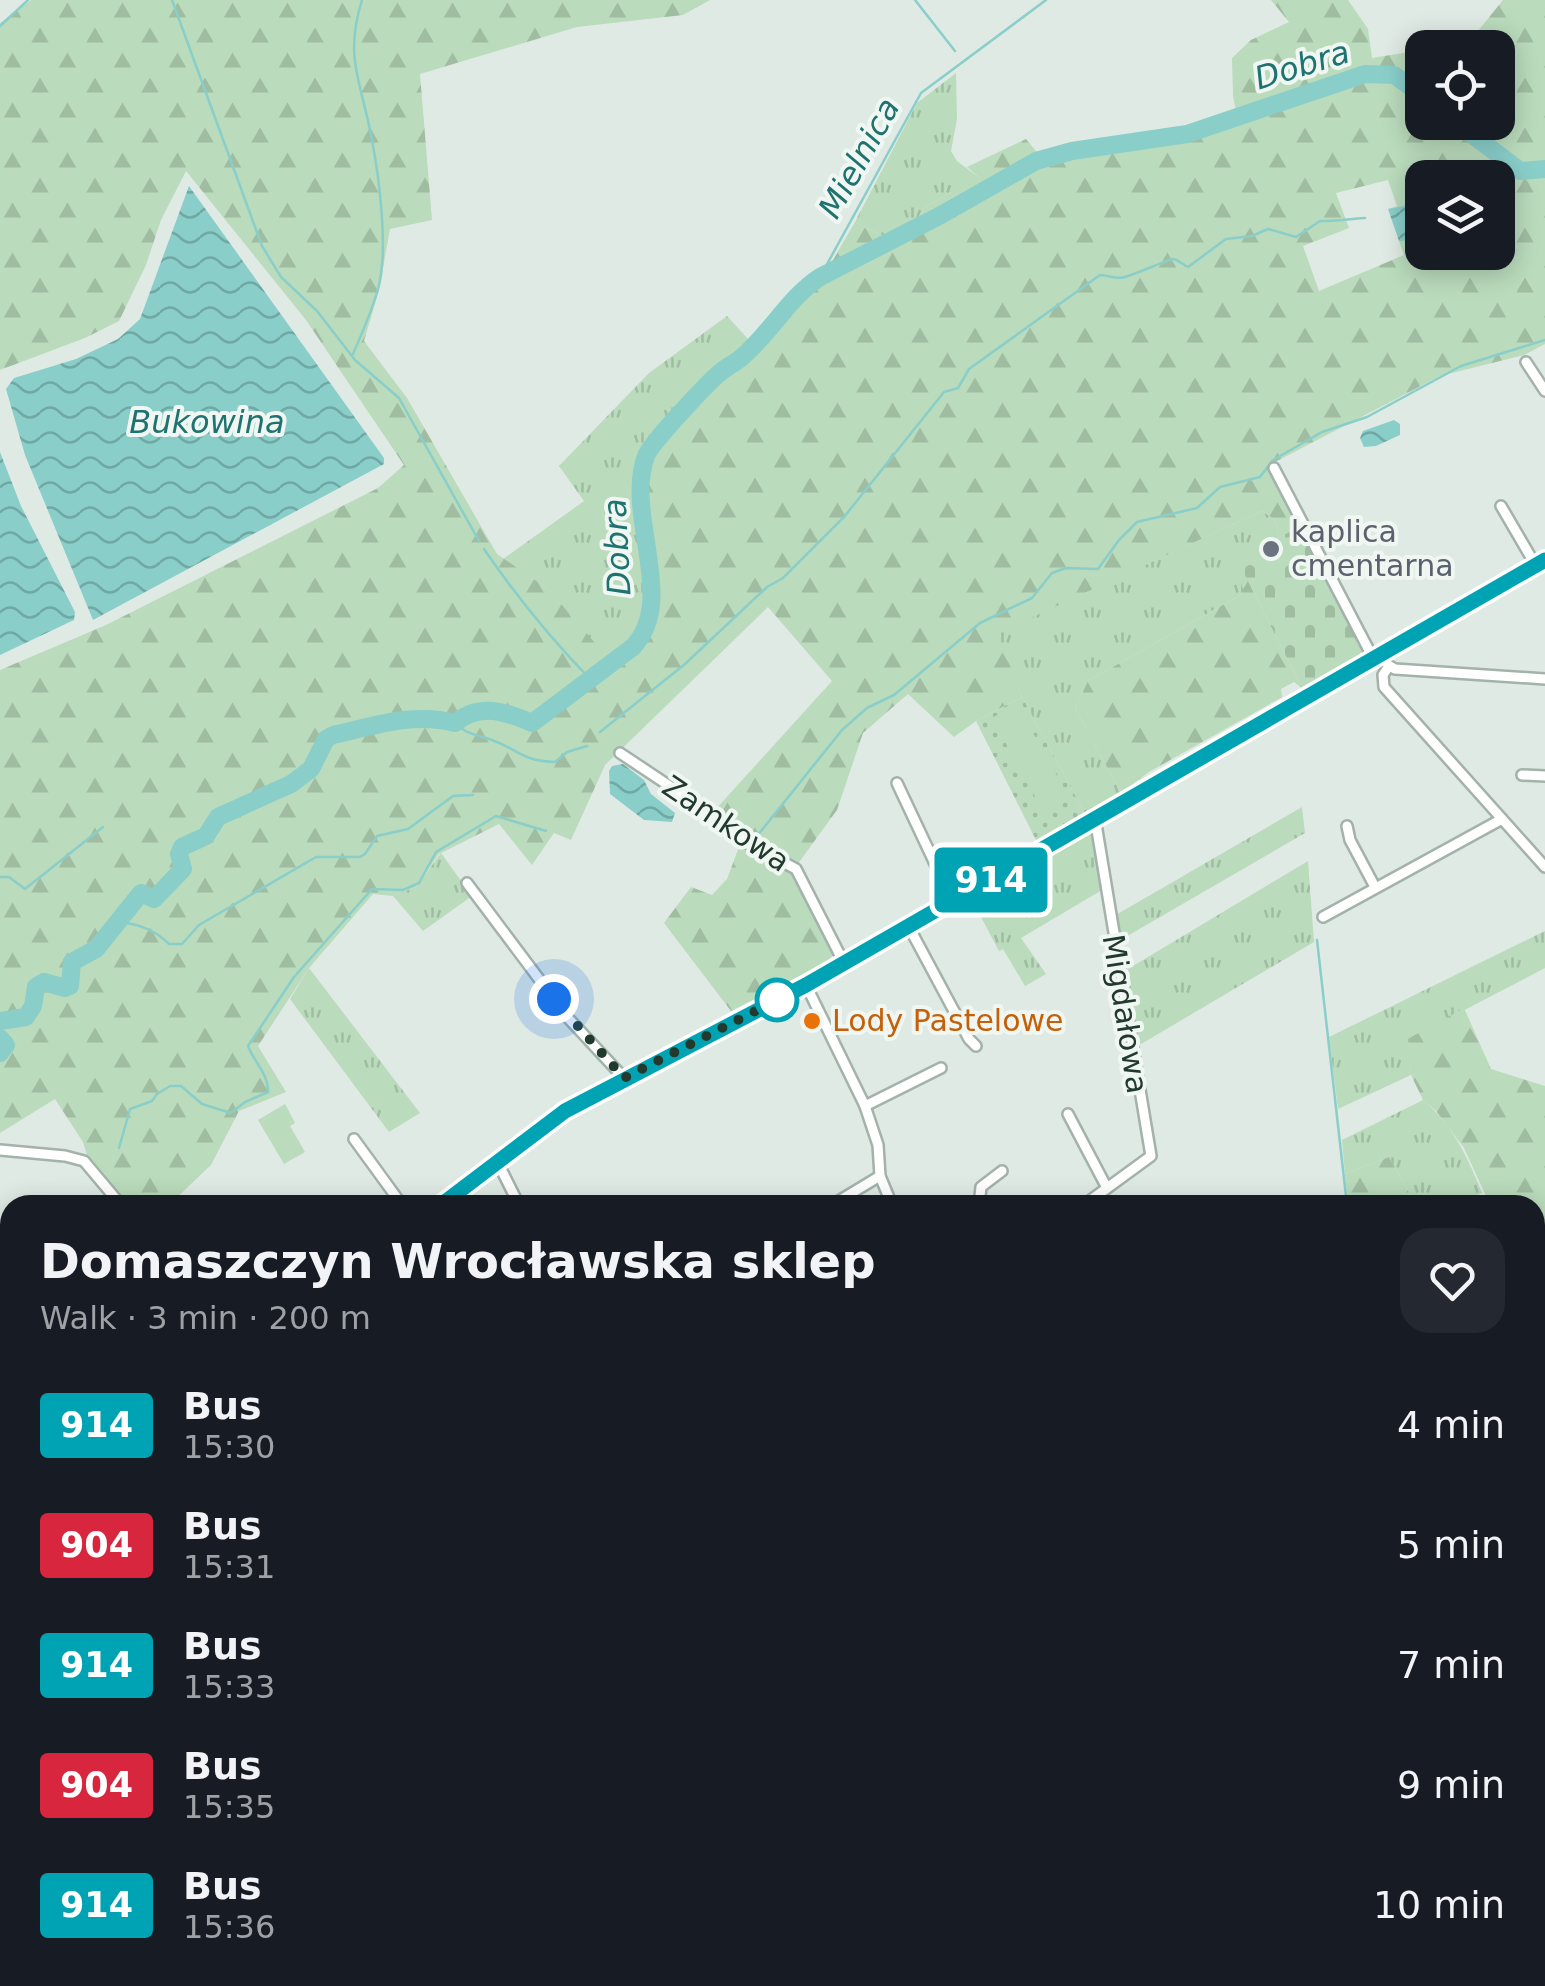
<!DOCTYPE html>
<html lang="en">
<head>
<meta charset="utf-8">
<style>
  body { margin:0; font-family:"DejaVu Sans",sans-serif; background:#242831; color:#f1f3f6; height:100vh; display:flex; flex-direction:column; font-size:38px; white-space:nowrap }
  * { box-sizing:border-box; margin:0 }
  p { font-size:32px; color:#9ea1a6 }
  .icon { flex:none; width:55px; height:55px; fill:none; stroke:currentColor; stroke-width:2; stroke-linecap:round; stroke-linejoin:round }
  .map { position:relative; flex:1; overflow:hidden }
  .panel { position:absolute; left:0px; top:1195px; width:1545px; height:792px; display:flex; flex-direction:column; background:#171b24; border-radius:30px 30px 0 0; box-shadow:0 5px 25px #0003 }
  .panel>* { flex:none }
  .badge { padding:0 20px; border-radius:8px; font-size:35px; line-height:65px }
  .buttons { position:absolute; left:1405px; top:30px; display:grid; gap:20px }
  .buttons a { display:grid; place-items:center; width:110px; height:110px; border-radius:20px; background:#171b24; box-shadow:0 5px 25px #0003; font-size:50px }
  .you { position:absolute; width:50px; height:50px; margin:-25px; border:8px solid #fff; border-radius:50%; background:#1a73e8; box-shadow:0 0 0 15px #1a73e833 }
  .map>.badge { position:absolute; translate:-50% -50%; box-shadow:0 0 0 5px #fff }
  .round { display:grid; place-items:center; flex:none; width:105px; height:105px; border-radius:30px; background:#242831 }
  .head { display:flex; align-items:center; justify-content:space-between; height:170px; padding:0 40px }
  h1 { font-size:48px; font-weight:800; line-height:75px }
  ul { padding:0; list-style:none }
  li { display:flex; align-items:center; gap:30px; height:120px; padding:0 40px }
  li div { flex:1 }
  li b { display:block; font-size:38px }
  li em { font-style:normal }
  li .badge { min-width:110px; font-weight:700; text-align:center }
  .map>svg:first-child { display:block }
  .grass { fill:url(#grass-tufts) }
  .forest { fill:url(#forest-firs); fill-rule:evenodd }
  .cemetery { fill:url(#cemetery-stones) }
  .park { fill:url(#park-dots) }
  .pitch { fill:#badbbc }
  .water { fill:url(#water-waves) }
  .lines { fill:none; stroke-linecap:round; stroke-linejoin:round }
  .stream { stroke:#8aceca; stroke-width:2.5 }
  .river { stroke:#8aceca; stroke-width:18 }
  .street-casing { stroke:#a3b2aa; stroke-width:14 }
  .street { stroke:#fff; stroke-width:9 }
  .line-casing { stroke:#fff; stroke-width:22 }
  .line { stroke:#00a3b4; stroke-width:15 }
  .walk { stroke:#223a2e; stroke-width:10; stroke-dasharray:0 18 }
  .worship-dot { fill:#6b7280; stroke:#f0f7f2; stroke-width:4 }
  .stop-dot { fill:#fff; stroke:#00a3b4; stroke-width:5 }
  .food-dot { fill:#e8710a; stroke:#f0f7f2; stroke-width:4 }
  .labels { text-anchor:middle; stroke-width:8; stroke-linejoin:round; paint-order:stroke }
  .worship-label { font-size:30px; fill:#5b616d; stroke:#f0f7f2; text-anchor:start }
  .street-label { font-size:30px; fill:#223a2e; stroke:#f0f7f2 }
  .food-label { font-size:30px; fill:#c56008; stroke:#f0f7f2; text-anchor:start }
  .water-label { font-size:32px; font-style:italic; fill:#1e7370; stroke:#f0f7f2 }
</style>
</head>
<body>
<div class="map">
<svg width="1545" height="1986" viewBox="0 0 1545 1986">
  <defs>
    <pattern id="grass-tufts" width="24" height="20" patternUnits="userSpaceOnUse" patternTransform="scale(2.5)"><rect width="24" height="20" fill="#badbbc"/><path d="M3 7l-1-3M5 7V3M7 7l1-3M15 17l-1-3M17 17v-4M19 17l1-3" fill="none" stroke="#a0bda2"/></pattern>
    <pattern id="forest-firs" width="22" height="20" patternUnits="userSpaceOnUse" patternTransform="scale(2.5)"><rect width="22" height="20" fill="#badbbc"/><path d="M5 1l3.5 6h-7zM16 11l3.5 6h-7z" fill="#a0bda2"/></pattern>
    <pattern id="cemetery-stones" width="16" height="16" patternUnits="userSpaceOnUse" patternTransform="scale(2.5)"><rect width="16" height="16" fill="#badbbc"/><path d="M2 7V4a2 2 0 0 1 4 0v3zM10 15v-3a2 2 0 0 1 4 0v3z" fill="#a0bda2"/></pattern>
    <pattern id="park-dots" width="8" height="8" patternUnits="userSpaceOnUse" patternTransform="scale(2.5)"><rect width="8" height="8" fill="#badbbc"/><path d="M2 2h.1M6 6h.1" fill="none" stroke="#a0bda2" stroke-width="1.8" stroke-linecap="round"/></pattern>
    <pattern id="water-waves" width="16" height="10" patternUnits="userSpaceOnUse" patternTransform="scale(2.5)"><rect width="16" height="10" fill="#8aceca"/><path d="M0 5q4-4 8 0t8 0" fill="none" stroke="#70a8a4"/></pattern>
  </defs>
  <rect width="100%" height="100%" fill="#e0eae4"/>
  <g class="grass">
    <polygon points="956,73 957,119 951,151 957,161 985,182 967,192 951,192 925,207 913,225 885,237 855,222 917,103"/>
    <polygon points="727,316 749,340 740,353 717,367 657,438 641,452 637,472 637,515 646,563 643,621 639,637 611,663 548,589 503,559 584,501 559,466 649,373"/>
    <polygon points="1262,511 1274,519 1279,535 1244,593 1088,681 1075,708 1121,793 1085,814 1022,697 997,633"/>
    <polygon points="1302,807 1305,833 1117,942 1114,916"/>
    <polygon points="1093,832 1102,890 1021,938 1046,974 1025,986 1003,949 999,951 972,900"/>
    <polygon points="441,853 472,896 423,931 393,896 416,887"/>
    <polygon points="1308,861 1314,942 1136,1047 1123,972"/>
    <polygon points="1545,931 1545,968 1409,1039 1411,1075 1338,1109 1329,1037"/>
    <polygon points="309,968 420,1113 389,1132 290,999"/>
    <path d="M 1423,1100 C 1453,1125 1468,1158 1482,1193 L 1458,1205 L 1416,1205 L 1389,1157 L 1345,1174 L 1342,1140 Z"/>
    <polygon points="1545,1567 1545,1900 1535,1905 1535,1572"/>
    <polygon points="10,1897 10,1978 388,1978 390,1986 0,1986 0,1900"/>
    <polygon points="1535,1928 1545,1942 1545,1986 1473,1986 1470,1978 1535,1978"/>
    <polygon points="962,1978 1058,1978 1066,1986 953,1986"/>
  </g>
  <g class="forest">
    <path d="M 31,0 L 710,0 L 683,15 L 577,27 L 420,74 L 432,220 L 390,229 L 379,290 L 364,341 L 407,398 L 497,554 L 548,589 L 615,666 L 648,635 L 651,621 L 652,564 L 642,513 L 649,454 L 720,378 L 753,351 L 827,270 L 855,222 L 885,237 L 913,225 L 925,207 L 951,192 L 968,192 L 984,182 L 967,167 L 1026,139 L 1045,162 C 1109,152 1177,141 1238,121 L 1233,96 L 1232,58 L 1251,40 L 1289,22 L 1271,0 L 1348,0 L 1368,29 L 1372,58 L 1422,50 L 1422,122 L 1498,122 L 1498,48 L 1438,47 L 1469,42 L 1503,0 L 1545,0 L 1545,344 L 1524,355 L 1440,376 L 1275,462 L 1269,471 L 1299,527 L 1237,559 L 1302,688 L 1294,682 L 1281,689 L 1282,697 L 1149,772 L 1121,793 L 1075,708 L 1088,681 L 1244,593 L 1234,557 L 1279,535 L 1274,519 L 1262,511 L 998,633 L 1022,697 L 976,721 L 954,737 L 908,694 L 863,733 L 837,810 L 797,865 L 754,839 L 715,810 L 832,681 L 768,607 L 605,765 L 571,840 L 554,833 L 532,865 L 499,824 L 439,854 L 416,887 L 393,896 L 373,894 L 309,968 L 258,1046 L 286,1092 L 239,1111 L 211,1165 L 169,1205 L 127,1205 L 89,1162 L 83,1142 L 55,1099 L 0,1133 L 0,670 L 106,625 L 378,488 L 404,465 L 306,320 L 186,171 L 161,220 L 146,265 L 119,321 L 85,338 L 0,370 L 0,23 ZM 1422,178 L 1498,178 L 1498,252 L 1422,252 L 1422,240 L 1399,241 L 1404,255 L 1319,291 L 1303,246 L 1349,228 L 1336,193 L 1388,180 L 1397,206 L 1388,209 L 1422,202 Z"/>
    <polygon points="739,847 777,861 799,880 835,952 827,963 731,1011 664,923 691,887 712,895 727,879"/>
    <polygon points="1464,1008 1491,1069 1545,1086 1545,1246 1535,1242 1535,1205 1490,1205 1464,1148 1436,1111 1423,1100 1411,1075 1408,1039"/>
    <polygon points="1389,1157 1416,1205 1348,1205 1345,1174"/>
  </g>
  <polygon class="cemetery" points="1299,527 1363,653 1302,688 1237,559"/>
  <polygon class="park" points="1022,697 1085,814 1037,842 976,721"/>
  <g class="pitch">
    <polygon points="1017,704 1070,799 1044,813 992,718"/>
    <polygon points="285,1104 295,1123 290,1126 305,1152 284,1164 258,1120"/>
  </g>
  <g class="water">
    <polygon points="189,186 384,458 384,464 93,620 25,455 6,389 14,378 76,359 118,339 140,319"/>
    <polygon points="1422,202 1422,240 1399,241 1388,209"/>
    <polygon points="1394,420 1400,424 1400,435 1376,446 1364,447 1360,438 1363,431"/>
    <polygon points="0,452 21,506 75,612 74,620 0,655"/>
    <polygon points="623,764 644,780 651,794 675,813 672,822 644,820 610,794 609,771 612,766"/>
  </g>
  <g class="lines">
    <g class="stream">
      <polyline points="172,0 262,246 281,277 317,311 355,360 399,398 479,541"/>
      <polyline points="915,0 955,51"/>
      <polyline points="0,26 28,0"/>
      <polyline points="820,277 921,93 1046,0"/>
      <path d="M 353,354 C 362,333 372,311 378,289 C 389,251 379,175 371,135 C 361,81 344,58 362,0"/>
      <path d="M 484,549 C 516,596 551,639 592,681"/>
      <path d="M 455,723 C 465,734 478,735 492,740 C 519,750 522,761 555,762 L 567,752 L 587,746"/>
      <path d="M 600,732 L 685,664 L 767,587 L 783,578 L 844,517 L 944,392 L 958,388 L 969,369 L 1100,275 C 1109,275 1116,280 1125,277 C 1133,275 1170,259 1173,259 C 1179,260 1183,265 1188,267 L 1226,239 L 1252,236 L 1268,229 L 1296,237 L 1320,221 C 1337,221 1348,219 1365,218"/>
      <polyline points="757,836 842,730 867,708 894,695 980,623 1032,598 1052,573 1066,568 1098,569 1119,540 1137,522 1197,508 1220,487 1260,477 1273,460 1322,432 1367,417 1461,366 1545,340"/>
      <polyline points="0,877 9,877 25,889 103,827"/>
      <path d="M 118,922 C 138,924 154,929 169,944 L 182,944 L 199,925 L 316,857 L 360,857 L 365,854 L 377,836 L 408,829 L 453,796 L 473,795"/>
      <polyline points="1317,940 1347,1205"/>
      <path d="M 119,1148 L 130,1109 L 152,1101 L 157,1094 L 170,1086 L 181,1086 L 202,1104 L 231,1113 L 245,1102 L 268,1092 C 269,1075 254,1062 248,1046 L 294,977 L 372,889 L 403,890 L 419,883 L 436,852 L 496,816 L 546,831"/>
      <polyline points="1535,1368 1545,1363"/>
      <polyline points="847,1978 855,1986"/>
      <polyline points="1468,1978 1471,1986"/>
    </g>
    <g class="river">
      <polyline points="1456,122 1520,171 1545,169"/>
      <path d="M 0,1021 L 26,1017 L 33,1006 L 36,987 L 44,982 L 65,988 L 70,986 L 72,962 L 96,949 L 141,893 L 154,899 L 183,869 L 179,854 L 182,847 L 206,836 L 218,817 L 291,784 L 311,769 L 326,739 L 333,735 C 374,726 413,712 455,723 C 480,702 506,712 532,723 L 633,647 C 678,599 624,515 646,456 C 650,444 710,380 722,371 C 728,366 735,363 741,358 C 770,334 788,298 820,277 L 941,215 L 1036,161 L 1072,151 L 1187,134 L 1365,74 L 1394,75 L 1422,95"/>
      <polyline points="0,1038 6,1045 0,1053"/>
    </g>
    <defs>
      <g id="street">
        <polyline points="1526,362 1545,391"/>
        <polyline points="1274,468 1373,658"/>
        <polyline points="1501,506 1536,566"/>
        <polyline points="1388,665 1395,669 1545,679"/>
        <polyline points="1389,666 1383,675 1384,687 1545,867"/>
        <polyline points="620,753 725,823 747,843 796,869 844,963"/>
        <polyline points="1522,775 1545,776"/>
        <polyline points="897,783 953,902"/>
        <polyline points="1347,826 1350,840 1375,887"/>
        <polyline points="467,883 569,1019 624,1078"/>
        <polyline points="1323,917 1502,819"/>
        <polyline points="909,927 969,1039 976,1046"/>
        <polyline points="806,985 865,1106 878,1145 880,1176 892,1205"/>
        <polyline points="865,1106 941,1068"/>
        <polyline points="1068,1114 1107,1188"/>
        <polyline points="354,1139 402,1205"/>
        <polyline points="0,1150 65,1156 84,1161 121,1205"/>
        <polyline points="497,1161 519,1205"/>
        <polyline points="441,1205 565,1111 806,985 953,902 1545,560"/>
        <polyline points="832,1205 880,1176"/>
        <polyline points="979,1205 981,1187 1002,1171"/>
        <polyline points="1084,1205 1151,1156 1095,818"/>
        <polyline points="2,1331 10,1340"/>
        <polyline points="1535,1361 1545,1356"/>
        <polyline points="0,1484 10,1476"/>
        <polyline points="0,1542 10,1570"/>
        <polyline points="0,1896 10,1893"/>
        <polyline points="857,1978 865,1986"/>
      </g>
    </defs>
    <use href="#street" class="street-casing"/>
    <use href="#street" class="street"/>
  </g>
  <g class="lines">
    <defs>
      <polyline id="line" points="441,1205 565,1111 806,985 1545,560"/>
    </defs>
    <use href="#line" class="line-casing"/>
    <use href="#line" class="line"/>
    <polyline class="walk" points="554,999 624,1078 777,1000"/>
  </g>
  <circle class="worship-dot" cx="1271" cy="549" r="10"/>
  <circle class="stop-dot" cx="777" cy="1000" r="20"/>
  <circle class="food-dot" cx="812" cy="1021" r="10"/>
  <g class="labels">
    <g class="worship-label">
      <text x="1291" y="542">kaplica<tspan x="1291" dy="34">cmentarna</tspan></text>
    </g>
    <g class="street-label">
      <text transform="translate(726 824) rotate(34)" y="10">Zamkowa</text>
      <text transform="translate(1125 1014) rotate(81)" y="10">Migdałowa</text>
    </g>
    <g class="food-label">
      <text x="832" y="1031">Lody Pastelowe</text>
    </g>
    <g class="water-label">
      <text transform="translate(1302 65) rotate(-17)" y="11">Dobra</text>
      <text transform="translate(859 158) rotate(-61)" y="11">Mielnica</text>
      <text x="207" y="433">Bukowina</text>
      <text transform="translate(617 547) rotate(-93)" y="11">Dobra</text>
    </g>
  </g>
</svg>
<div class="buttons">
<a><svg class="icon" aria-label="locate" viewBox="0 0 24 24"><circle cx="12" cy="12" r="6"/><path d="M12 2v4M12 18v4M2 12h4M18 12h4"/></svg></a>
<a><svg class="icon" aria-label="layers" viewBox="0 0 24 24"><path d="M12 4l9 5-9 5-9-5zM3 14l9 5 9-5"/></svg></a>
</div>
<div class="you" style="left:554px;top:999px"></div>
<b class="badge" style="left:991px;top:880px;background:#00a3b4;color:#fff">914</b>
<section class="panel">
<div class="head"><div><h1>Domaszczyn Wrocławska sklep</h1><p>Walk · 3 min · 200 m</p></div><a class="round"><svg class="icon" aria-label="heart" viewBox="0 0 24 24"><path d="M12 20l-8-8c-3-5 5-10 8-4 3-6 11-1 8 4z"/></svg></a></div>
<ul>
<li><span class="badge" style="background:#00a3b4;color:#fff">914</span><div><b>Bus</b><p>15:30</p></div><em>4 min</em></li>
<li><span class="badge" style="background:#d7263d;color:#fff">904</span><div><b>Bus</b><p>15:31</p></div><em>5 min</em></li>
<li><span class="badge" style="background:#00a3b4;color:#fff">914</span><div><b>Bus</b><p>15:33</p></div><em>7 min</em></li>
<li><span class="badge" style="background:#d7263d;color:#fff">904</span><div><b>Bus</b><p>15:35</p></div><em>9 min</em></li>
<li><span class="badge" style="background:#00a3b4;color:#fff">914</span><div><b>Bus</b><p>15:36</p></div><em>10 min</em></li>
</ul>
</section>
</div>
</body>
</html>
